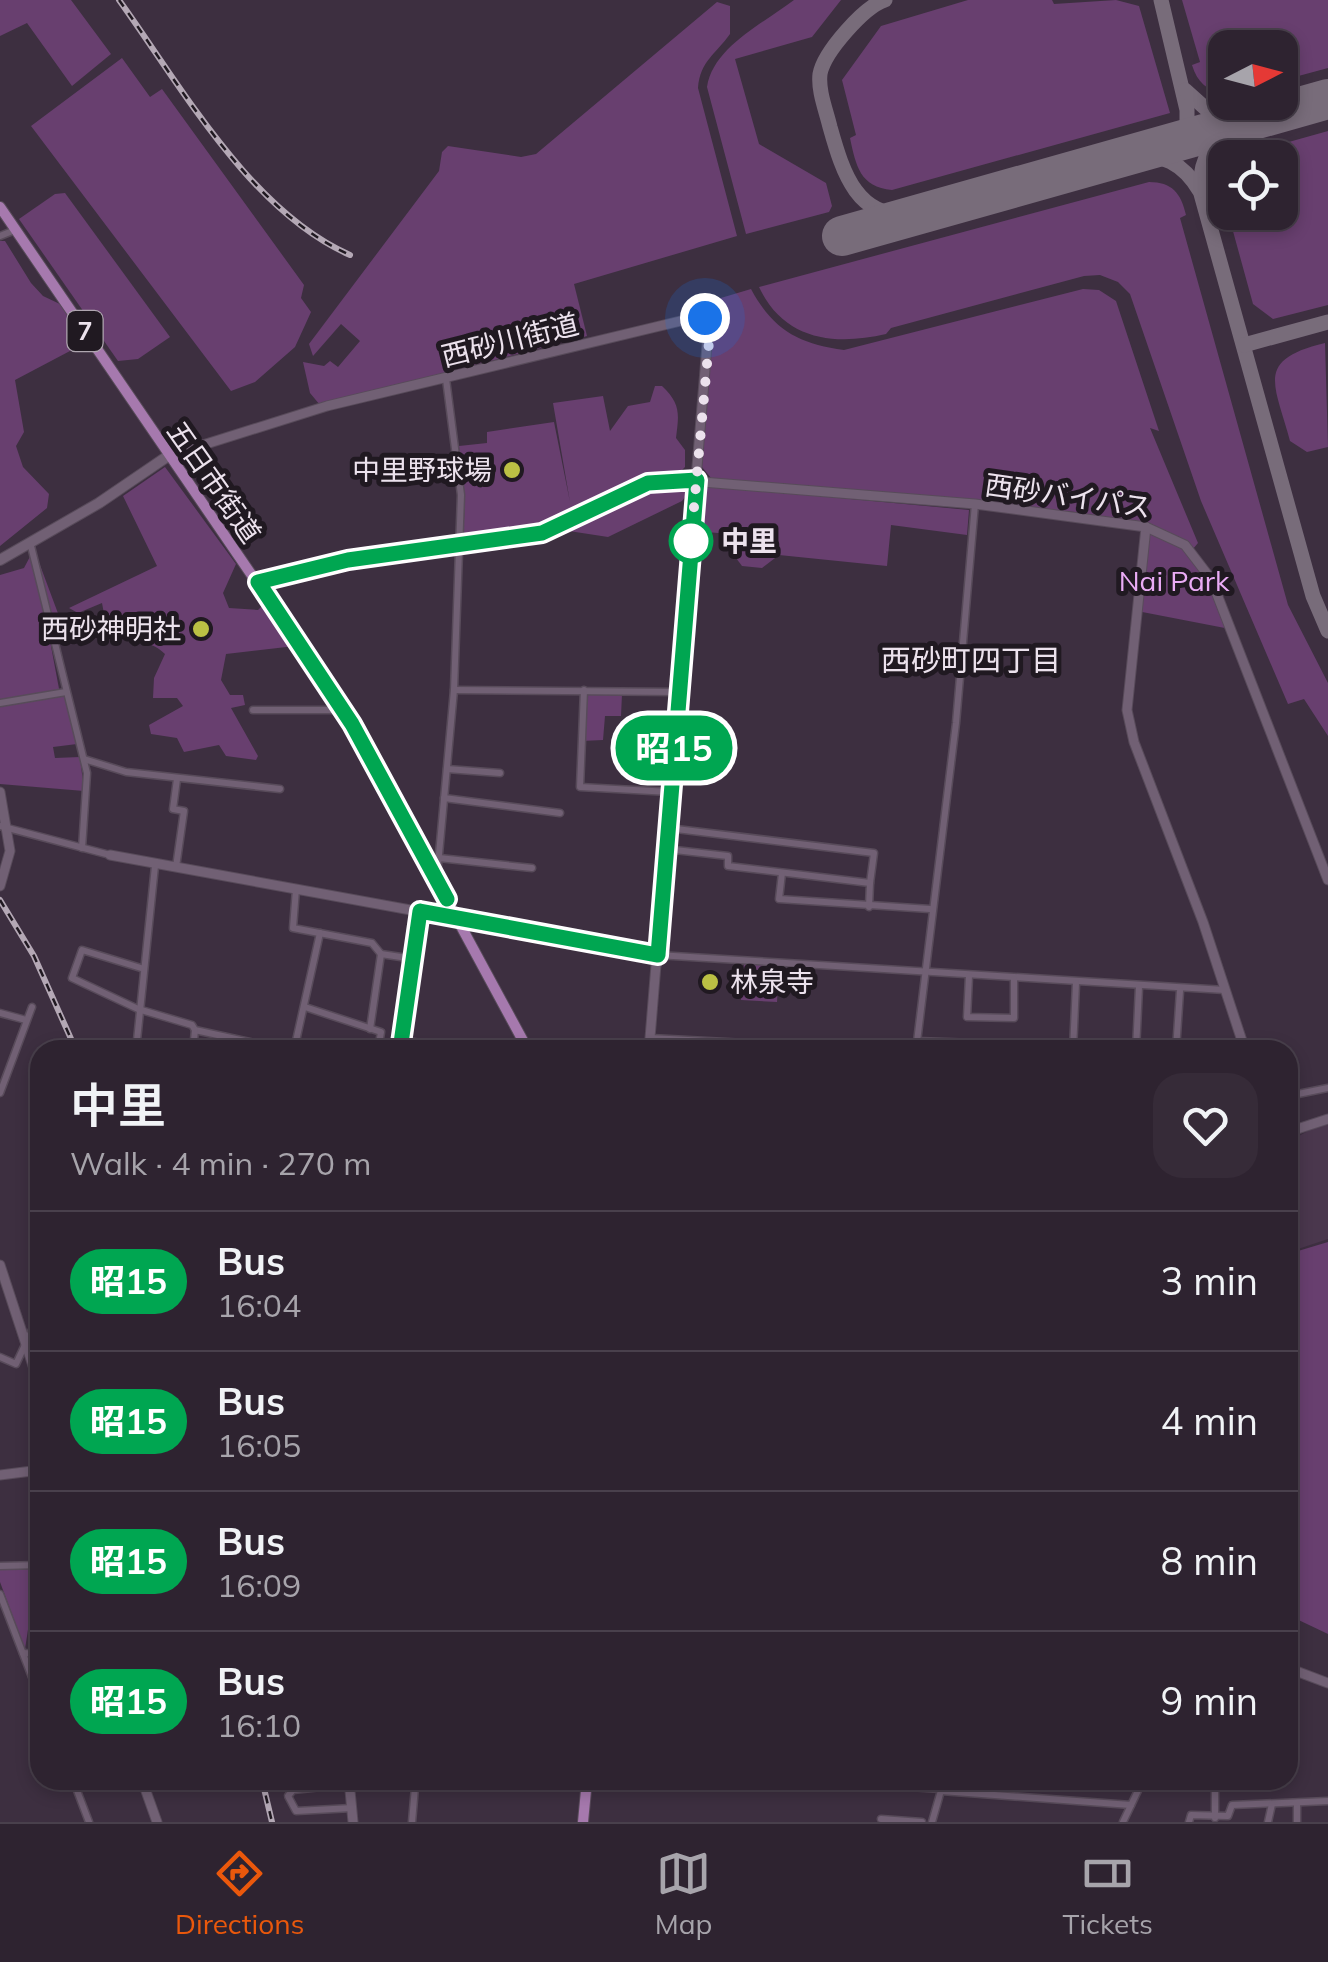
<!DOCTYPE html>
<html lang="en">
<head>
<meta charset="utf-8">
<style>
  body { margin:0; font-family:Mulish,"Noto Sans JP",sans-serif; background:#362b38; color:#f1f3f6; height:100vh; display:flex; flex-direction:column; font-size:38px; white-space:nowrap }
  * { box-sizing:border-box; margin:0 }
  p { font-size:32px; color:#a7a4ab }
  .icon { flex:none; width:55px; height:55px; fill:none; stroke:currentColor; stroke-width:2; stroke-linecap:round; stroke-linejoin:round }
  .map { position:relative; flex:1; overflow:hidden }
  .drawer { position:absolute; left:30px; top:1040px; width:1268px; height:750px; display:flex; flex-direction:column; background:#2e2330; border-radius:30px; box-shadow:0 5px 15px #0003,0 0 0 2px #49404c }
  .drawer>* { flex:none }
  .badge { padding:0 20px; border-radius:32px; font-size:35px; line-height:65px }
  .needle { width:65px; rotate:84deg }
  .fabs { position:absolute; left:1208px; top:30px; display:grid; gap:20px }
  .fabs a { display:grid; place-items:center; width:90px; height:90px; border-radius:20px; background:#2e2330; box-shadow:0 5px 15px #0003,0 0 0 2px #49404c; font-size:50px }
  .you { position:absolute; width:50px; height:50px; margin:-25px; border:8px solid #fff; border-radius:50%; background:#1a73e8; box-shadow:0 0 0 15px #1a73e833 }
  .map>.badge { position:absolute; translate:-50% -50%; box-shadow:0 0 0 5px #fff }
  .round { display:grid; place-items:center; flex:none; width:105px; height:105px; border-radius:30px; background:#362b38 }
  .headline { display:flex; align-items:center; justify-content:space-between; height:170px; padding:0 40px }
  h1 { font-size:48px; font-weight:600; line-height:75px }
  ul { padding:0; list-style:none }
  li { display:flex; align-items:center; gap:30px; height:140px; padding:0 40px; border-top:2px solid #49404c }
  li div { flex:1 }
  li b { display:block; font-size:38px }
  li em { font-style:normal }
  li .badge { min-width:110px; font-weight:700; text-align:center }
  .tab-bar { display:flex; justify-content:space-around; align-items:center; height:140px; border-top:2px solid #49404c; background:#2e2330; font-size:28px; color:#a7a4ab }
  .tab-bar a { display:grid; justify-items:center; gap:5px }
  .tab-bar .active { color:#ea580c }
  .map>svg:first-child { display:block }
  .built { fill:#4a374d }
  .green { fill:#683f6f }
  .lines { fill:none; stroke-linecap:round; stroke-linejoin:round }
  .taxiway { stroke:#786c7a; stroke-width:15 }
  .runway { stroke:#786c7a; stroke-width:40 }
  .minor-casing { stroke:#584b5a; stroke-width:9 }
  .tertiary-casing { stroke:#584b5a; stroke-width:11 }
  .secondary-casing { stroke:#584b5a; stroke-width:12 }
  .primary-casing { stroke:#584b5a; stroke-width:12 }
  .minor { stroke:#716074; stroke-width:6 }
  .tertiary { stroke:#716074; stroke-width:9 }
  .secondary { stroke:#716074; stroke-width:10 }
  .primary { stroke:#a679ae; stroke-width:10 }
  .rail-casing { stroke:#b4a8b5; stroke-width:6 }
  .rail { stroke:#201921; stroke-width:2.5; stroke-dasharray:8; stroke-linecap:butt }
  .line-casing { stroke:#fff; stroke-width:22 }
  .line { stroke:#00a651; stroke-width:15 }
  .walk { stroke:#ece2ed; stroke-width:10; stroke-dasharray:0 18 }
  .poi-dot { fill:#bbc044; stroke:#201921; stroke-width:4 }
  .stop-dot { fill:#fff; stroke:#00a651; stroke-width:5 }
  .labels { text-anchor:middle; stroke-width:10; stroke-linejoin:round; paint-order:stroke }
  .shield { fill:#201921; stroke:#afa6b0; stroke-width:2.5 }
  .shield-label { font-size:25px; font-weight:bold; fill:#ece2ed }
  .street-label { font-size:28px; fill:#ece2ed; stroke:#201921 }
  .poi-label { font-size:28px; fill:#ece2ed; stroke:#201921; text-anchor:end }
  .stop-label { font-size:28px; font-weight:bold; fill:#ece2ed; stroke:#201921; text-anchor:start }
  .park-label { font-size:28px; fill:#eaacf5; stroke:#201921 }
  .neighbourhood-label { font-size:30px; fill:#ece2ed; stroke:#201921 }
</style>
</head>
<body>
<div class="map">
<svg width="1328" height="1822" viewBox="0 0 1328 1822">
  <rect width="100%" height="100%" fill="#3d2f40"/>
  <polygon class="built" points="1328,1120 1328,1239 1292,1251 1288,1239 1288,1142"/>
  <g class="green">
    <polygon points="0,0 71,0 111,54 72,86 27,23 0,36"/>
    <path d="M 794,0 L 841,0 L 812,37 L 735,59 L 759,144 L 826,183 L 832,206 L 829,212 L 746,234 L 707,87 C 713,47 764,23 794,0 Z"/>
    <path d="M 968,0 L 1052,0 L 1054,4 L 1116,0 L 1139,6 L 1170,113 L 892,190 C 860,187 856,166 850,138 L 856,135 L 842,80 L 881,26 Z"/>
    <path d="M 1182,0 L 1328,0 L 1328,68 L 1280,81 L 1280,48 L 1225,48 L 1225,94 C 1207,91 1197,82 1192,65 L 1200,62 Z"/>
    <path d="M 717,2 L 730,6 L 730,34 C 716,54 700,61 698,88 L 737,236 L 574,284 L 587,336 L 320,405 L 310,393 L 303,362 L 324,366 L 330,361 L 338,367 L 360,341 L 341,324 L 313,356 L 309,344 L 439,171 L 442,152 L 448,146 L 521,157 L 536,154 Z"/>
    <polygon points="122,58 150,97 162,89 304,285 301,298 311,312 295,347 255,382 231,391 31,126"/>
    <polygon points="1328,131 1328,305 1273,319 1253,304 1228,213 1280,212 1280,158 1235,157"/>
    <path d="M 1149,182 C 1172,182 1181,193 1186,215 L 1180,218 L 1288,605 L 1328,683 L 1328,736 L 1304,699 L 1288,704 L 1201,501 L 1130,294 L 1118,282 L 1100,275 L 1084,276 L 891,328 L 886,334 C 834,346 784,340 759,287 Z"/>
    <polygon points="65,193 170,337 138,359 118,361 19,219 55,194"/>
    <polygon points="0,241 5,241 31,283 43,296 62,305 87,342 15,380 24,432 16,446 23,467 49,494 47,508 0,546"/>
    <path d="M 751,289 C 773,330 799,344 844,350 L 1083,289 L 1099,290 L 1116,301 L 1159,431 L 1150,428 L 1198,543 L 1193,549 L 1156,526 L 1075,512 L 711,478 L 702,467 L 713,319 L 708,313 L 689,316 L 704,303 Z"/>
    <path d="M 1325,343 L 1328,447 L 1307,452 L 1290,441 C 1275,384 1254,360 1325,343 Z"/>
    <path d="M 655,386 L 662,386 C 681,404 679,414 676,438 L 685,450 L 685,467 L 678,474 L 653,479 L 654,489 L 681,487 L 687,494 L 682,501 L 608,537 L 569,531 L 619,500 L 615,491 L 555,526 L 463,539 L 465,501 L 459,446 L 487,443 L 487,432 L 554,422 L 570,502 L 553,403 L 603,396 L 610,431 L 628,406 L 650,402 Z"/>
    <path d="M 165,467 L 236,564 L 223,593 L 229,608 L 258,610 L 265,603 L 295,646 L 226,654 L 221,680 L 230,695 L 243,695 L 245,705 L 231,708 L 258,756 L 256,760 L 226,756 L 219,745 L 184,752 L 177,738 L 151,734 L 149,725 L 183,706 L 177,698 L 153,698 L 154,678 L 165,654 C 149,638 127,642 107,630 L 102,603 L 78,613 L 69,608 L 157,566 L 123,496 Z"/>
    <polygon points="712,486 969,510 967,535 891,525 887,566 779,555 762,568 742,566 736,558 742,535 706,532 696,514 702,488"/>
    <path d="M 1146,527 C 1200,549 1209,578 1230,629 L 1137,611 Z"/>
    <polygon points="34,549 59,616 47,625 60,694 65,697 77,744 53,747 55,758 80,757 84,791 0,784 0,575 24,568"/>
    <polygon points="586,693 622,694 621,716 605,716 603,740 581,741"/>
    <polygon points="744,964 779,966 777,1002 741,1000"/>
    <polygon points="1328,1242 1328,1634 1288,1615 1288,1254"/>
    <polygon points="39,1569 40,1623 29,1623 25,1649 0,1582 0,1570"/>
  </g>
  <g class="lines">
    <g class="taxiway">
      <path d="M 885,0 C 864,7 824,52 820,74 C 818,91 826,110 830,127 C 843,173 857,221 915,215"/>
      <polyline points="1161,0 1187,110 1187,128 1180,140"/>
      <polyline points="1185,90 1214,116 1252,120"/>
      <path d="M 1237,124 C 1211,140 1198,163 1201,194 L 1313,596 L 1328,631"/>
      <path d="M 1132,154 C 1162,154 1183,163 1199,190"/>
      <polyline points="1244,345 1328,322"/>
    </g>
    <polyline class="runway" points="842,236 1328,99"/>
    <defs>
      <g id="minor">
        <polyline points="0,236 15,230"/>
        <polyline points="30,542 87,773 82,848"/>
        <polyline points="454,690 678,692"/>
        <polyline points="584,690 580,787 670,792"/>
        <polyline points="0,703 66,692"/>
        <polyline points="253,710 344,710"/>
        <polyline points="84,759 126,772 280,789"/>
        <polyline points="447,769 500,773"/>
        <polyline points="444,798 560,813"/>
        <polyline points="0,826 110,855"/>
        <polyline points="668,828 874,853 870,883"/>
        <polyline points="666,849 728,856 728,866 870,883 869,907"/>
        <polyline points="439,858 532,868"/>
        <polyline points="176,867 184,811 173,809 177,779"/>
        <polyline points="782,873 779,899 930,909"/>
        <polyline points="437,876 454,690 461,495 446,379"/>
        <polyline points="296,889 293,928 372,943 381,954"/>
        <polyline points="657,955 1225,990"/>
        <polyline points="141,968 82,950 72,978 138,1009 192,1025 195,1030 286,1050"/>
        <polyline points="969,976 967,1017 1014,1018 1014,979"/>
        <polyline points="305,1007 381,1032 378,1050"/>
        <polyline points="0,1013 26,1020"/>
        <polyline points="370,1029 381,954 414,959"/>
        <polyline points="650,1038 879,1050"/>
        <polyline points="401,1040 463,1050"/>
        <polyline points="916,1041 1036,1045"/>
        <polyline points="136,1050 155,866"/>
        <polyline points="193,1050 195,1030"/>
        <polyline points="294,1050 320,933"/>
        <polyline points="400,1050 420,911"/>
        <polyline points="916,1050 956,723 975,504"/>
        <polyline points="1073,1050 1076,983"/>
        <polyline points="1136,1050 1139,987"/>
        <polyline points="1176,1050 1180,991"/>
        <polyline points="0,1093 32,1007"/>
        <polyline points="1288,1096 1328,1088"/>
        <polyline points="0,1357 16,1364 40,1313"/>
        <polyline points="0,1566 40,1565"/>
        <polyline points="0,1594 40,1698"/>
        <polyline points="23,1653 40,1654"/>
        <polyline points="73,1780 89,1822"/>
        <polyline points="801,1780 941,1789"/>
        <polyline points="1215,1780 1215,1818"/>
        <polyline points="349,1784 293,1790 288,1796 296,1811 352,1808"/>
        <polyline points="145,1789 178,1780"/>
        <polyline points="941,1791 1131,1805"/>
        <polyline points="1297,1803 1297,1822"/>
        <polyline points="881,1819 922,1822"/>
        <polyline points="412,1822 415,1787"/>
        <polyline points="932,1822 944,1780"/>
        <polyline points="1123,1822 1143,1780"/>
        <polyline points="1189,1822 1191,1815 1228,1816 1232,1805 1328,1801"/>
        <polyline points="1268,1822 1272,1804"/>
      </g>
      <g id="tertiary">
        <polyline points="168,456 327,406 693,318 709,321 649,1050"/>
        <polyline points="1146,527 1127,710 1134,742 1203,922 1245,1050"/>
        <polyline points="257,582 348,560 543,533 620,494 665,479 975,504 1146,527 1185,545 1211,579 1328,880"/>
        <polyline points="0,792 10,851 0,886"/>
        <polyline points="110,855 657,955"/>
        <polyline points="1288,1132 1328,1119"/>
        <polyline points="0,1265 40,1387"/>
        <polyline points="0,1475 40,1470"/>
        <polyline points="1288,1668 1328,1683"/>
        <polyline points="142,1780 157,1822"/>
        <polyline points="349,1780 353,1822"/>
      </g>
      <polyline id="secondary" points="0,560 99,503 168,456"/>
      <g id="primary">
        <polyline points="0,207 344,710 528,1050"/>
        <polyline points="583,1822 587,1780"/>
      </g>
    </defs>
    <use href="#minor" class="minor-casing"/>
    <use href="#tertiary" class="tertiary-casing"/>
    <use href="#secondary" class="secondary-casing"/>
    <use href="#primary" class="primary-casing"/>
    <use href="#minor" class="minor"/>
    <use href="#tertiary" class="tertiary"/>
    <use href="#secondary" class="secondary"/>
    <use href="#primary" class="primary"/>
    <defs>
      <g id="rail">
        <path d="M 119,0 C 181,86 250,211 350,255"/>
        <polyline points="0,900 34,956 76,1050"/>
        <polyline points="262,1780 272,1822"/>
      </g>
    </defs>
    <use href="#rail" class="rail-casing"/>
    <use href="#rail" class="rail"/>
  </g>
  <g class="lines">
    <defs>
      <polyline id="line" points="400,1050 420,911 658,955 697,480 648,483 542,533 348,560 258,582 352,724 447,899"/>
    </defs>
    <use href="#line" class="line-casing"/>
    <use href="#line" class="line"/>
    <polyline class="walk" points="691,541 690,551 710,331 705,318"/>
  </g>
  <g class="poi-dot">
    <circle cx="512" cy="470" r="10"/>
    <circle cx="201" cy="629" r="10"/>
    <circle cx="710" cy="982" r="10"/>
  </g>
  <circle class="stop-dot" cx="691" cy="541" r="20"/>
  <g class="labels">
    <rect class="shield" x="67.5" y="311" width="35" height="40" rx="8"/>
    <g class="shield-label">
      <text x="85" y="340">7</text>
    </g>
    <g class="street-label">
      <text transform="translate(510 340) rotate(-14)" y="10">西砂川街道</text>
      <text transform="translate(214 482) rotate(55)" y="10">五日市街道</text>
      <text transform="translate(1068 496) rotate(8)" y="10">西砂バイパス</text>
    </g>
    <g class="poi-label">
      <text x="492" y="480">中里野球場</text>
      <text x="181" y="639">西砂神明社</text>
      <text x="730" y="992" text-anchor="start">林泉寺</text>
    </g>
    <g class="stop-label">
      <text x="721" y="551">中里</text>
    </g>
    <g class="park-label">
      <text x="1174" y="591">Nai Park</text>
    </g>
    <g class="neighbourhood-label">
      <text x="971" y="671">西砂町四丁目</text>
    </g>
  </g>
</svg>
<div class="fabs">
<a><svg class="needle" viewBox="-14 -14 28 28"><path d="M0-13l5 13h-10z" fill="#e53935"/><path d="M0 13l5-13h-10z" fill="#a7a4ab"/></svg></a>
<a><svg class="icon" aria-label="locate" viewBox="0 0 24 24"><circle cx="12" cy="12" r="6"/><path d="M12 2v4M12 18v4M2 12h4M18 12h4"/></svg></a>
</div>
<div class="you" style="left:705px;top:318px"></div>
<b class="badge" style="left:674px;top:748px;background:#00a651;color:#fff">昭15</b>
<section class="drawer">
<div class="headline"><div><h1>中里</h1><p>Walk · 4 min · 270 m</p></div><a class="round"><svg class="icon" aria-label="heart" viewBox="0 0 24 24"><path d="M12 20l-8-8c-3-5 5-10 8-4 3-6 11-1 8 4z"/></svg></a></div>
<ul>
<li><span class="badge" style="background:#00a651;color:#fff">昭15</span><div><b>Bus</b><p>16:04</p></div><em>3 min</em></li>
<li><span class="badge" style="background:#00a651;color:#fff">昭15</span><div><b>Bus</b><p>16:05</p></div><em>4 min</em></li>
<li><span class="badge" style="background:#00a651;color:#fff">昭15</span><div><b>Bus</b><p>16:09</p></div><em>8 min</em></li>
<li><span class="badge" style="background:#00a651;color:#fff">昭15</span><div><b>Bus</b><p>16:10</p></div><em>9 min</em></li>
</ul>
</section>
</div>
<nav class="tab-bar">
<a class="active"><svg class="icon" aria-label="directions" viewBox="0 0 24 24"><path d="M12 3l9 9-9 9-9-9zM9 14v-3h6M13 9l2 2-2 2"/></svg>Directions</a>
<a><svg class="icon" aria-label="map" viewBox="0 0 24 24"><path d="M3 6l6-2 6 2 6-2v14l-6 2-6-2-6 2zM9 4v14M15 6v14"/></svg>Map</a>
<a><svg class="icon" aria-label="tickets" viewBox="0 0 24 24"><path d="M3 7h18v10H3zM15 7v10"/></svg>Tickets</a>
</nav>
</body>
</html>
